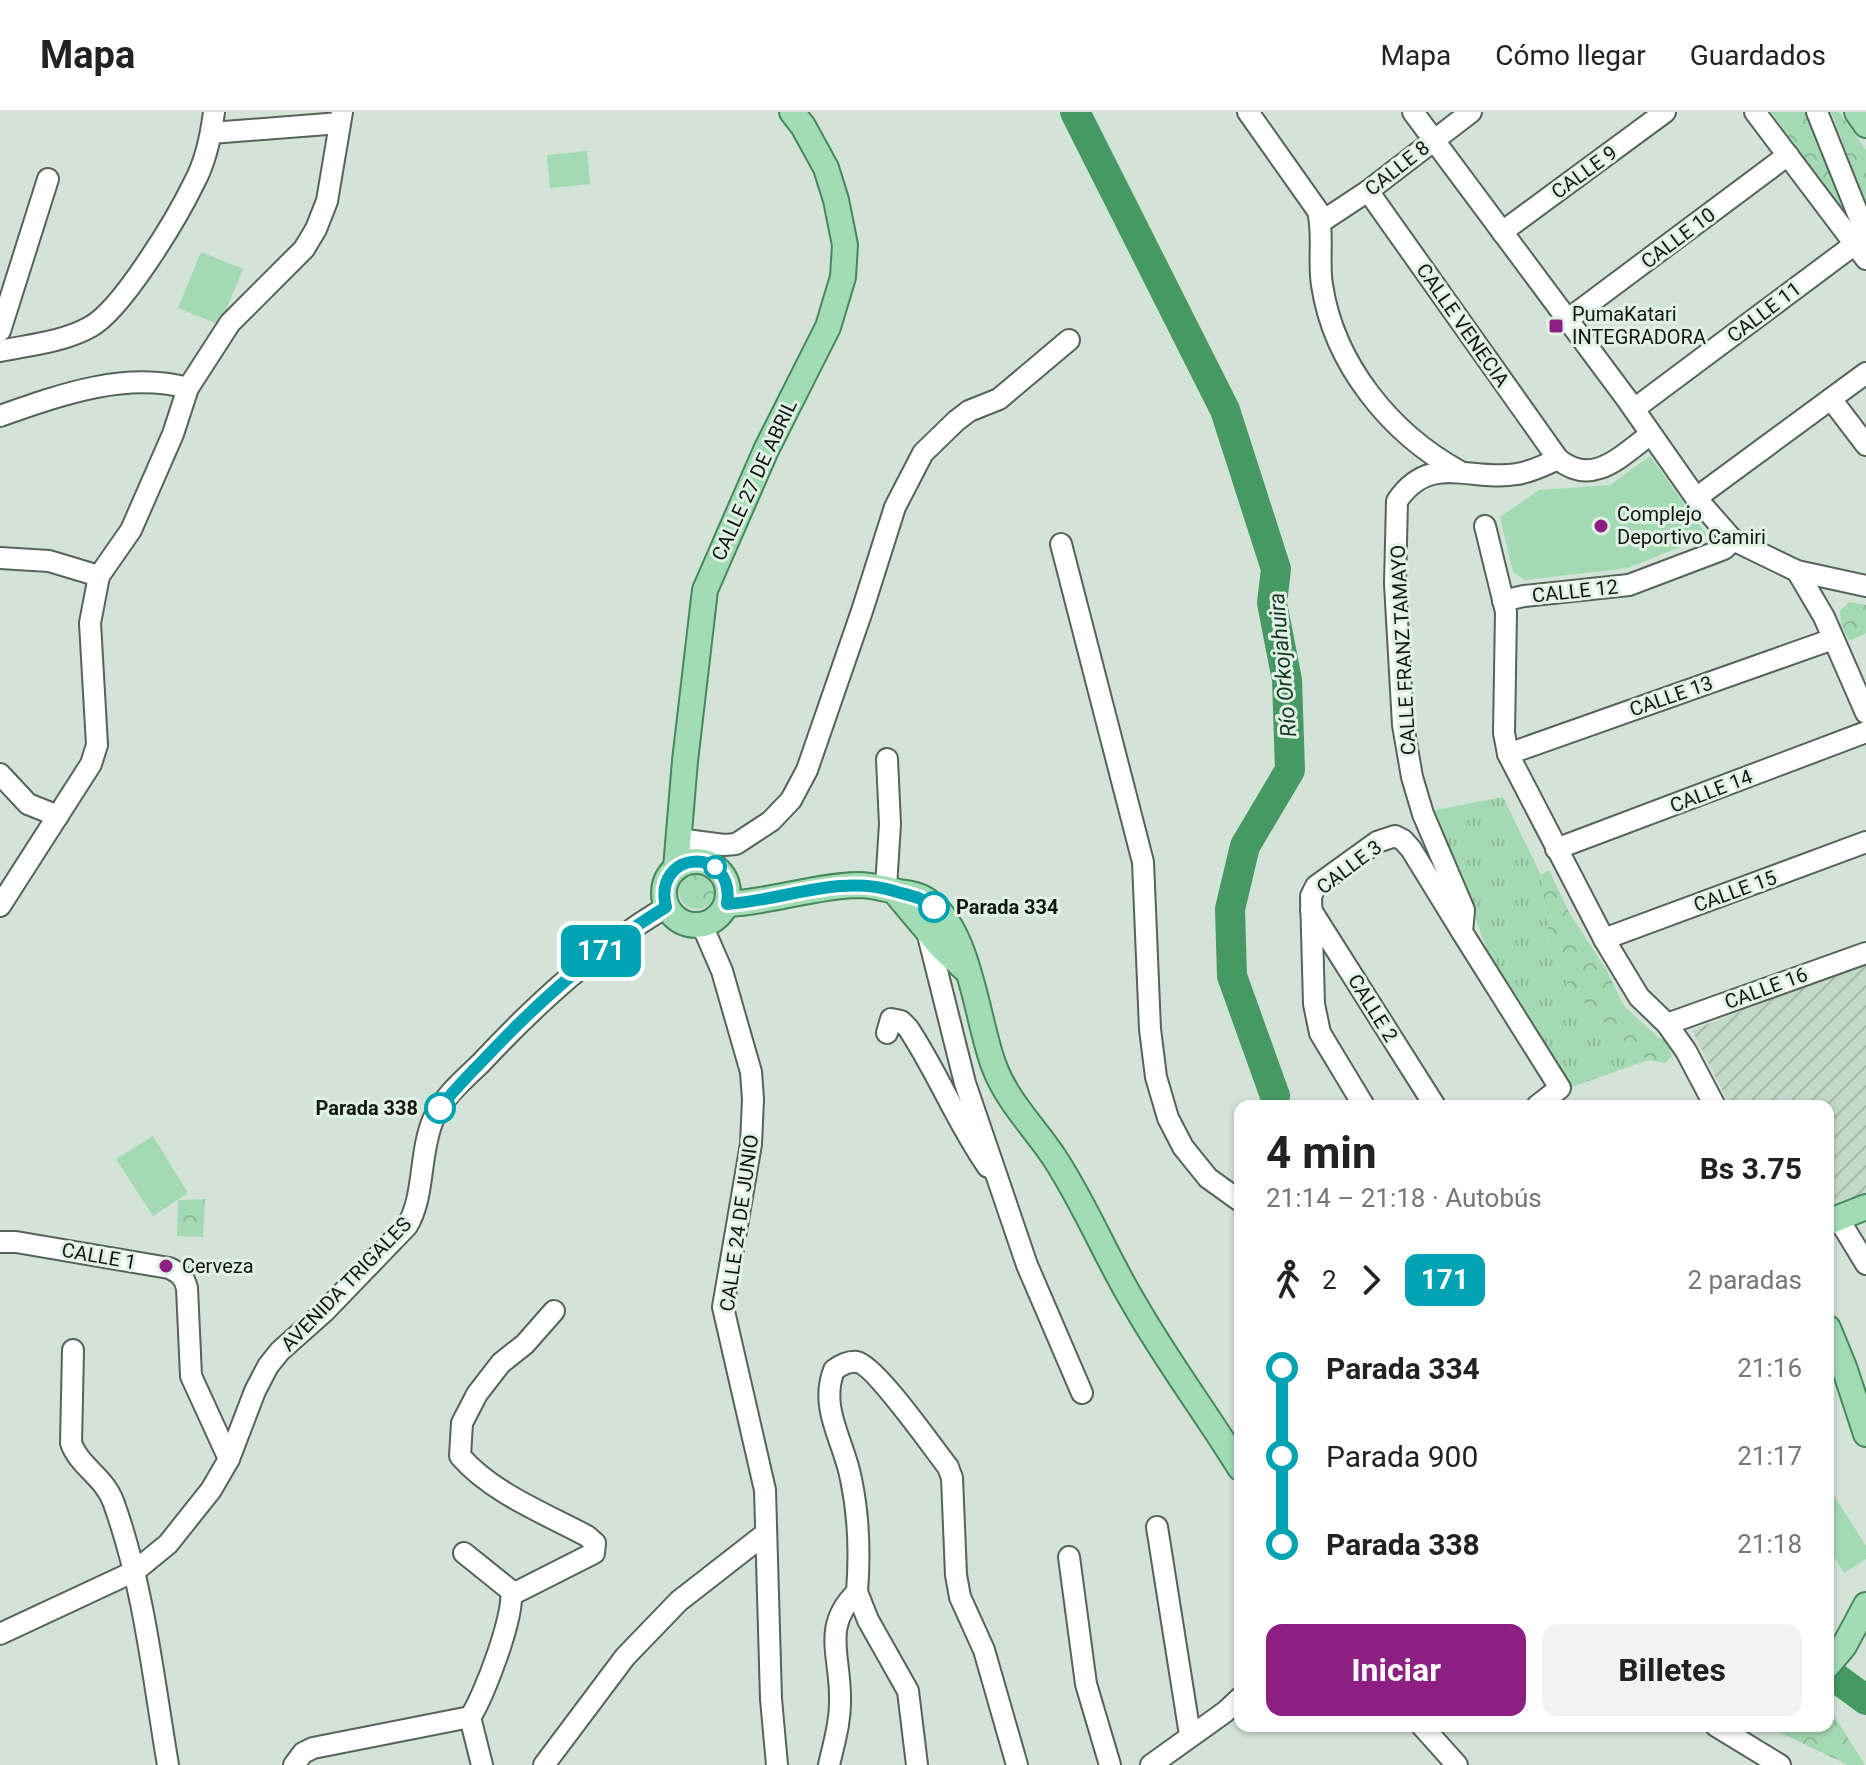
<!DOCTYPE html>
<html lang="es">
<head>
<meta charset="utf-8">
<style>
  body { margin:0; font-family:Roboto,sans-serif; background:#f2f2f2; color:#222; height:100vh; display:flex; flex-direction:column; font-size:30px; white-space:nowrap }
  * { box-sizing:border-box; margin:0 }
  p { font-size:26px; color:#767676 }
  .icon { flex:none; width:44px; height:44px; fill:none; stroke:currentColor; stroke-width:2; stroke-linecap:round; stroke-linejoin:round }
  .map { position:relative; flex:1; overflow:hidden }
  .panel { position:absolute; left:1234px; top:988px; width:600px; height:632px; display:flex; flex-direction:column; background:#fff; border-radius:16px; box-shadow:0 2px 6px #0004 }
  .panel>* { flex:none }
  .badge { padding:0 16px; border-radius:12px; font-size:28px; line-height:52px }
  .map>.badge { position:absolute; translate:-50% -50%; box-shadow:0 0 0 4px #fff }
  .legs { display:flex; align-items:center; gap:12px; height:88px; padding:0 32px; font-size:26px }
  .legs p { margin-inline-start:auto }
  .summary { display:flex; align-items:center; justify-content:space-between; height:136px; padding:0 32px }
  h1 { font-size:44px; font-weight:700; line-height:60px }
  .button { display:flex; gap:16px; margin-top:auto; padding:16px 32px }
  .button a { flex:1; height:92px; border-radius:16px; background:#8d1f82; color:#fff; font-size:32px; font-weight:700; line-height:92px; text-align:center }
  .button a+a { background:#f2f2f2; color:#222 }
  ul { padding:0 32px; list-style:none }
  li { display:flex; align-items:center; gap:28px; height:88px; font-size:30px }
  li i { display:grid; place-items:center; width:12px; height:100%; margin:0 10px; background:currentColor }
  li i::after { content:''; width:20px; height:20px; margin:-10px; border:6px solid; border-radius:50%; background:#fff }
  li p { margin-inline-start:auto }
  li:first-child i { background:linear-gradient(#0000 50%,currentColor 0) }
  li:last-child i { background:linear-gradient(currentColor 50%,#0000 0) }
  header { display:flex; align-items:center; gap:48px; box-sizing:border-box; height:112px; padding:0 40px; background:#fff; border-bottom:2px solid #e0e0e0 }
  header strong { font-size:38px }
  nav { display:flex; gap:44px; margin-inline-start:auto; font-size:28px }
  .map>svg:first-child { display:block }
  .industrial { fill:url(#industrial-furrows) }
  .grass { fill:url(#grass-tufts) }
  .forest { fill:url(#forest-crowns) }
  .pitch { fill:#a4dab3 }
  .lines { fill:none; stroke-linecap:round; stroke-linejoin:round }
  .river { stroke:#469962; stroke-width:30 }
  .minor-casing { stroke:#566359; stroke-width:24 }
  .major-casing { stroke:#47875c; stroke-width:28 }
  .minor { stroke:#fff; stroke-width:20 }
  .major { stroke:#a1dcb5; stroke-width:24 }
  .line-1-casing { stroke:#fff; stroke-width:18 }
  .line-1 { stroke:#00a3b4; stroke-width:12 }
  .poi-dot { fill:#8d1f82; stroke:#e1f1e5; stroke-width:3 }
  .stop-1-dot { fill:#fff; stroke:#00a3b4; stroke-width:4 }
  .labels { text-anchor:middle; stroke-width:6; stroke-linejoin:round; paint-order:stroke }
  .street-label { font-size:20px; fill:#121713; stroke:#e1f1e5 }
  .poi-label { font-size:20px; fill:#121713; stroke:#e1f1e5; text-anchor:start }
  .stop-label { font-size:20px; font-weight:bold; fill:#121713; stroke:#e1f1e5; text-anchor:start }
  .water-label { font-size:22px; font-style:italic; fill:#153821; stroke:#e1f1e5 }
</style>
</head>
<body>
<header>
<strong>Mapa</strong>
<nav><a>Mapa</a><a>Cómo llegar</a><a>Guardados</a></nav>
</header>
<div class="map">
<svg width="1866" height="1653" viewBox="0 0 1866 1653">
  <defs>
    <pattern id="industrial-furrows" width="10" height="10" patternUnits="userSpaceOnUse" patternTransform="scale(2)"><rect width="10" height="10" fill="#c3d9c8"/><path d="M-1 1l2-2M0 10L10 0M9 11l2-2" fill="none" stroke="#a6baab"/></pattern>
    <pattern id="grass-tufts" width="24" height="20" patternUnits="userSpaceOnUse" patternTransform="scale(2)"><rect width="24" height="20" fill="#a4dab3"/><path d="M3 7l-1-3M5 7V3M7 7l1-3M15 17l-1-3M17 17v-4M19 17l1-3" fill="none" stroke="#8cba99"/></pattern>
    <pattern id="forest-crowns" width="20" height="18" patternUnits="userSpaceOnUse" patternTransform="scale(2)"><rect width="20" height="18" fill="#a4dab3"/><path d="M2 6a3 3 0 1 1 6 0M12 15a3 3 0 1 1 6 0" fill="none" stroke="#8cba99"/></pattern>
  </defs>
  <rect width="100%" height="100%" fill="#d4e3d7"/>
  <polygon class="industrial" points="1866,851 1866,1084 1828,1097 1828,994 1730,994 1692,918"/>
  <polygon class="grass" points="1503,685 1541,763 1549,829 1569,876 1617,923 1648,948 1572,975 1500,872 1470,792 1431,699"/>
  <g class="forest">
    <polygon points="1771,0 1807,0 1838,67 1855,115"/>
    <polygon points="1831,0 1839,0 1866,38 1866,92"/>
    <polygon points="1849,490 1866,493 1866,521 1849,529 1841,512 1840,499"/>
    <polygon points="1549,758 1569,800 1607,859 1624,894 1659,926 1667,929 1672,944 1665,951 1648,948 1617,923 1569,876 1549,829 1541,763"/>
    <circle cx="697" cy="779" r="18"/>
    <polygon points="205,1087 203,1125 177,1124 178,1088"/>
    <polygon points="1828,1594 1865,1653 1848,1653 1766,1614 1828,1614"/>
  </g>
  <g class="pitch">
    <polygon points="587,39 590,72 550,76 547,43"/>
    <polygon points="201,140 243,157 220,213 178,196"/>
    <polygon points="1650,344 1706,422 1705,425 1628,456 1525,468 1513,460 1500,405 1539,378 1610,373"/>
    <polygon points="153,1024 188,1081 153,1104 116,1047"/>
    <polygon points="1828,1374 1866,1434 1866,1447 1844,1461 1828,1435"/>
  </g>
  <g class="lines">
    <g class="river">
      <polyline points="1075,0 1225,298 1276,457 1272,491 1287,568 1290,658 1245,734 1230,797 1232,864 1275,984"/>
      <polyline points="1828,1560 1866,1588"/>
    </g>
    <defs>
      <g id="minor">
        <path d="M 1248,0 L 1318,99 C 1324,123 1318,148 1322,173 C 1334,252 1390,321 1459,359"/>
        <polyline points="1413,0 1626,286 1696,386 1733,428 1797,459 1824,505 1866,601"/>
        <polyline points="1755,0 1866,147"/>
        <polyline points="1817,0 1866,122"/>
        <polyline points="211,21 340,11"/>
        <path d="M 1368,79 L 1558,347 C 1593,376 1622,343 1651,322"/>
        <polyline points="1321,110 1368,79 1471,0"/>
        <polyline points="1502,120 1665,0"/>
        <polyline points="1567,208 1788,43"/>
        <polyline points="0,219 48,67"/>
        <path d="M 0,239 C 29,233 63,230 90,215 C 122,198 177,106 194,71 C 206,49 211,24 214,0"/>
        <polyline points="1831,287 1866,333"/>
        <polyline points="1634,297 1855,132"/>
        <path d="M 0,304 C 60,283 125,259 188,276"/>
        <polyline points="1696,386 1866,261"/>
        <polyline points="1485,414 1506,500 1504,621 1508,642 1604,827 1639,885 1667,912 1686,939 1715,994"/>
        <polyline points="1061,432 1143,750 1150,917 1156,965 1168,1006 1183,1035 1208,1066 1240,1089"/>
        <polyline points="0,446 49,449 99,464"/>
        <polyline points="1797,459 1866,474"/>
        <polyline points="1503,489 1524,484 1629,473 1724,437 1733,428"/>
        <polyline points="1508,642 1833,527"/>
        <polyline points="0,662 28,692 58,704"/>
        <polyline points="678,727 724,733 736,732 771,709 791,688 807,658 862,499 895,395 923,341 956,309 969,299 999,287 1069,228"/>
        <polyline points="1556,737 1866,620"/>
        <polyline points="886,775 890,712 887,647"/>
        <polyline points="0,794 91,652 97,633 90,511 99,464 131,418 173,322 188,276 230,211 304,137 316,117 327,89 342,0"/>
        <polyline points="1311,798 1435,994"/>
        <polyline points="702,813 722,859 751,960 753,987 751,1032 723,1195 765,1378 771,1587 777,1653"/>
        <polyline points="927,819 965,971 1027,1153 1082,1281"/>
        <polyline points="1604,827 1866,730"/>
        <polyline points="1667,912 1866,841"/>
        <path d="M 887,921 L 891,907 L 901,909 L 908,916 C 938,961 957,1011 988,1055"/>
        <polyline points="1364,994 1320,921 1314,892 1311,784 1316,774 1377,730 1395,724 1403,728 1411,737 1462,820"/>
        <path d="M 1537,994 L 1560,976 L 1462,820 L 1464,798 L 1423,702 L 1412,665 L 1403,613 L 1395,472 L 1397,389 C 1430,340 1471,370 1517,362 C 1531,360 1545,353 1558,347"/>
        <polyline points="1838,1106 1866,1152"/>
        <path d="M 0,1130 L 16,1130 L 169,1156 C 180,1161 184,1165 187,1176 L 191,1264 L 229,1347"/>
        <path d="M 73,1238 L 71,1331 C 79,1354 104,1365 113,1389 C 144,1474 153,1565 168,1653"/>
        <polyline points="1157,1415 1190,1623"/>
        <polyline points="1069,1445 1086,1572 1110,1653"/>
        <polyline points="857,1480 868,1508 908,1579 917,1653"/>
        <path d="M 513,1482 L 594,1441 L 595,1431 L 587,1424 C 544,1401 492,1381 460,1344 L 462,1311 L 477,1282 L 501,1251 L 525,1232 L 554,1199"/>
        <path d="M 0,1522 L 135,1459 L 168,1432 L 211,1378 L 229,1347 L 255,1279 L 268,1254 L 280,1239 L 325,1199 L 407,1114 C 425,1085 419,1041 433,1008 C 442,986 463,968 480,952 C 536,892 595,838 666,795"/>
        <polyline points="470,1605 482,1653"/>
        <polyline points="1422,1614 1457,1653"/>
        <polyline points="1716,1614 1780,1653"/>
        <path d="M 294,1653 L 303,1641 L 313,1636 L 470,1605 C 483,1588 518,1495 510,1478 L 464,1441"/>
        <polyline points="544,1653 625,1545 679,1489 765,1422"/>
        <path d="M 829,1653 C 834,1631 841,1608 840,1585 C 840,1542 822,1514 857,1480 C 860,1442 859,1405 851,1367 C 844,1329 819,1297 834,1258 C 841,1253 848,1249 857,1250 C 875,1253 933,1336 948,1355 L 952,1366 L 956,1463 L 960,1485 L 984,1538 L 1017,1653"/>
        <polyline points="1151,1653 1225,1600 1240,1586"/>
      </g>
      <g id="major">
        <polyline points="1857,0 1866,13"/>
        <circle cx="696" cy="781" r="32"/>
        <polyline points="676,756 685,649 705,478 766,338 828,215 843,165 845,133 836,88 826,56 803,14 792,0"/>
        <polyline points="894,779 942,836 967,859"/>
        <path d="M 727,792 C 771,790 814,774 858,773 C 873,773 885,777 899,780 C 907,781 916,782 923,786 C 970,812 976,907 994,954 C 1007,989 1034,1015 1054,1045 C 1085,1092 1106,1145 1135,1193 C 1167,1249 1206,1301 1240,1356"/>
        <polyline points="1828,1110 1866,1095"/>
        <polyline points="1828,1216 1844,1255 1866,1322"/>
        <polyline points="1828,1553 1844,1534 1866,1493"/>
      </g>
    </defs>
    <use href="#minor" class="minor-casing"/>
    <use href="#major" class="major-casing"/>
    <use href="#minor" class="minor"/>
    <use href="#major" class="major"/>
  </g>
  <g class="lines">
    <defs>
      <path id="line-1" d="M 440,996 C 455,976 473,959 490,941 C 543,885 600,835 666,795 C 652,737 736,733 727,792 C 781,789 840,762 894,779 C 910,784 920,784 934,795"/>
    </defs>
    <use href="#line-1" class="line-1-casing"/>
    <use href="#line-1" class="line-1"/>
  </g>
  <g class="poi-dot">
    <rect x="1548" y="206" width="16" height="16" rx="4"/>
    <circle cx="1601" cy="414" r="8"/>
    <circle cx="166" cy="1154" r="8"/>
  </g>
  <g class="stop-1-dot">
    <circle cx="715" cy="755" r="10"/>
    <circle cx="934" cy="795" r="14"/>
    <circle cx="440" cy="996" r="14"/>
  </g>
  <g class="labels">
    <g class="street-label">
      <text transform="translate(1397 56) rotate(-38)" y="7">CALLE 8</text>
      <text transform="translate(1584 60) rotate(-36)" y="7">CALLE 9</text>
      <text transform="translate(1678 126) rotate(-37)" y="7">CALLE 10</text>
      <text transform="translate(1764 200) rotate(-37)" y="7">CALLE 11</text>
      <text transform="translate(1463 213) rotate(55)" y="7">CALLE VENECIA</text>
      <text transform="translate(754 368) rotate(-65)" y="7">CALLE 27 DE ABRIL</text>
      <text transform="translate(1575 479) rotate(-6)" y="7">CALLE 12</text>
      <text transform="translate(1403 538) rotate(-93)" y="7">CALLE FRANZ TAMAYO</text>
      <text transform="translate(1671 584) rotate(-19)" y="7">CALLE 13</text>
      <text transform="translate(1711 679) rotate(-21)" y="7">CALLE 14</text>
      <text transform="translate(1349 755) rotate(-37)" y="7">CALLE 3</text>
      <text transform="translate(1735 779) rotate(-20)" y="7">CALLE 15</text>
      <text transform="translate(1766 876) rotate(-20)" y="7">CALLE 16</text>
      <text transform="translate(1373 896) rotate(58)" y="7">CALLE 2</text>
      <text transform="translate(739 1111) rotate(-82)" y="7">CALLE 24 DE JUNIO</text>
      <text transform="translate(99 1144) rotate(10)" y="7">CALLE 1</text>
      <text transform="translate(346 1172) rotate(-46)" y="7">AVENIDA TRIGALES</text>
    </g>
    <g class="poi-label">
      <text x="1572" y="209">PumaKatari<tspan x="1572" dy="23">INTEGRADORA</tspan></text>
      <text x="1617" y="409">Complejo<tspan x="1617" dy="23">Deportivo Camiri</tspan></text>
      <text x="182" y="1161">Cerveza</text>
    </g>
    <g class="stop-label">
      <text x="956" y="802">Parada 334</text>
      <text x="418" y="1003" text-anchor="end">Parada 338</text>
    </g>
    <g class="water-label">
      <text transform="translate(1282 553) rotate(-95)" y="8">Río Orkojahuira</text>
    </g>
  </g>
</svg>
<b class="badge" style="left:601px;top:839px;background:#00a3b4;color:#fff">171</b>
<section class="panel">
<div class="summary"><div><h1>4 min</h1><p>21:14 – 21:18 · Autobús</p></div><b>Bs 3.75</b></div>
<div class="legs"><svg class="icon" aria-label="walk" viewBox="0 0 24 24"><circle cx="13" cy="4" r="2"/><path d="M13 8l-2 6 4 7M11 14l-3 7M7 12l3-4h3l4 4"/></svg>2<svg class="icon" aria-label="forward" viewBox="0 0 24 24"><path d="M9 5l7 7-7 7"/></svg><b class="badge" style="background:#00a3b4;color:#fff">171</b><p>2 paradas</p></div>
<ul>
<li><i style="color:#00a3b4"></i><b>Parada 334</b><p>21:16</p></li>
<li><i style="color:#00a3b4"></i><span>Parada 900</span><p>21:17</p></li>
<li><i style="color:#00a3b4"></i><b>Parada 338</b><p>21:18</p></li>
</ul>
<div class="button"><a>Iniciar</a><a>Billetes</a></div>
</section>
</div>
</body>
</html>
